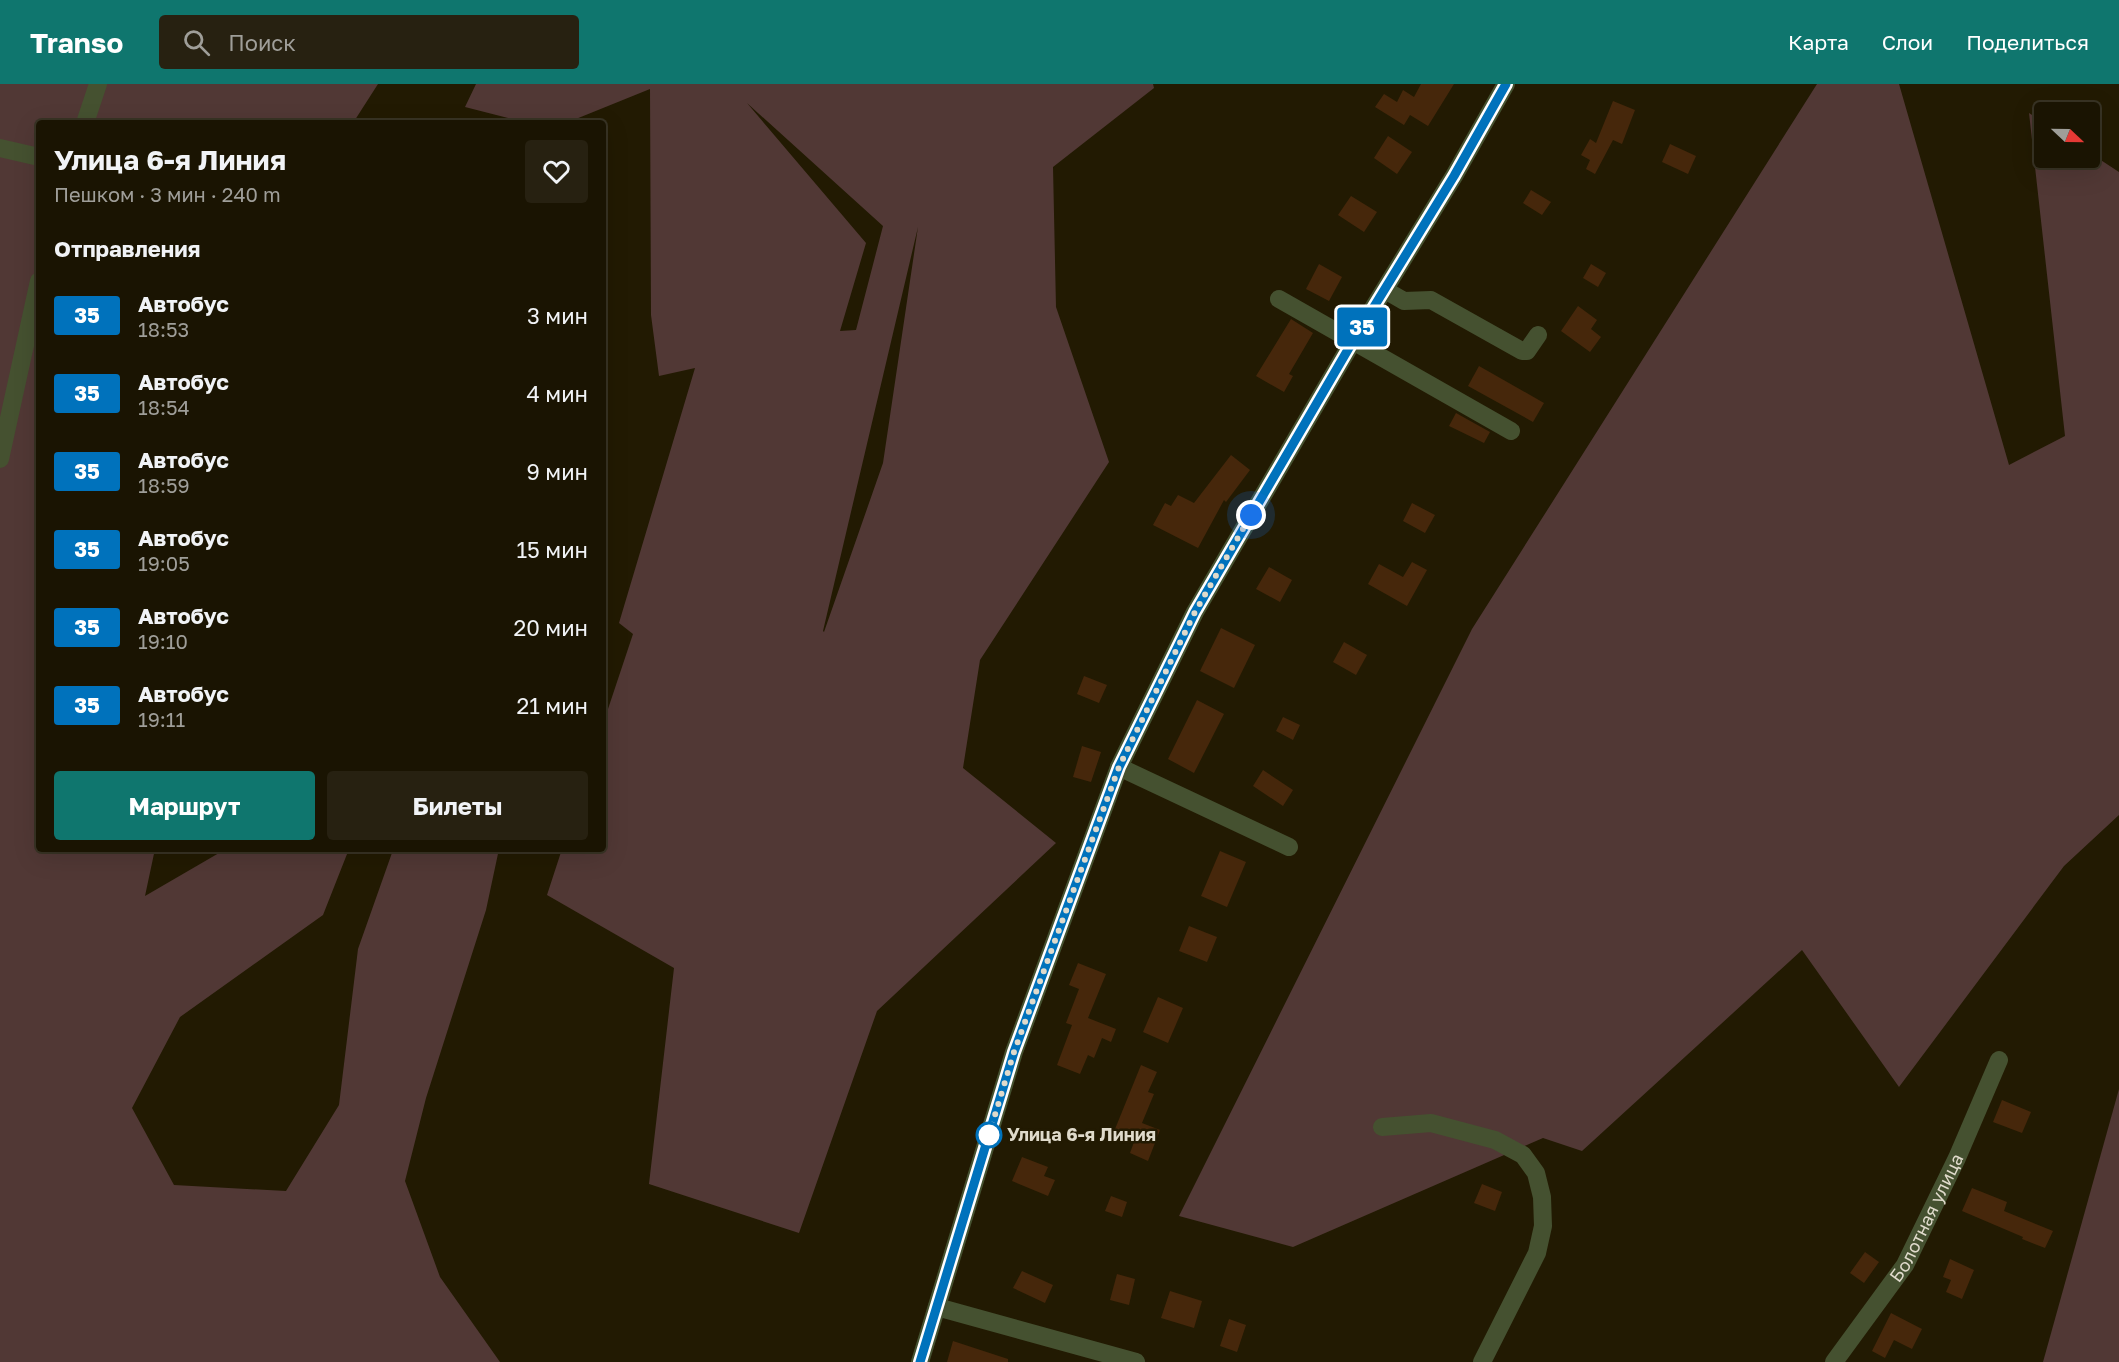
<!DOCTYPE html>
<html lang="ru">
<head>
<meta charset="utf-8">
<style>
  body { margin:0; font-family:"Golos Text",sans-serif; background:#272111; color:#f1f3f6; height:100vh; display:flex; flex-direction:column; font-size:22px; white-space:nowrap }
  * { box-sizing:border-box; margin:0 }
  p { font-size:20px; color:#9f9e99 }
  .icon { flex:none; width:33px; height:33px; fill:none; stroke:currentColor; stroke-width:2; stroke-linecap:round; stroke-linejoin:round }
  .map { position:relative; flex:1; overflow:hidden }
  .side { position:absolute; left:36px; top:36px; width:570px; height:732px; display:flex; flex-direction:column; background:#1a1402; border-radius:6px; box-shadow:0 6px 24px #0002,0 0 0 2px #383324 }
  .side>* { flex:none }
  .badge { padding:0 12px; border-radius:4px; font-size:21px; line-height:39px }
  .needle { width:39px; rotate:112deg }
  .controls { position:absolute; left:2034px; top:18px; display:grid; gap:12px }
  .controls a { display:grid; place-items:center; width:66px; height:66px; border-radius:6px; background:#1a1402; box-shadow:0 6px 24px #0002,0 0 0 2px #383324; font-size:30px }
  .you { position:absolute; width:30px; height:30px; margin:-15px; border:4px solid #fff; border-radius:50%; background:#1a73e8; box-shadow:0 0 0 9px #1a73e833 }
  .map>.badge { position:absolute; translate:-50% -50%; box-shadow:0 0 0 3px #fff }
  h2 { padding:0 18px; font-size:22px; line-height:54px }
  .round { display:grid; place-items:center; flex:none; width:63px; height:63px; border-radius:6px; background:#272111 }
  .overview { display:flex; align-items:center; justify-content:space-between; height:102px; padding:0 18px }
  h1 { font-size:28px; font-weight:700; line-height:45px }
  .action { display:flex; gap:12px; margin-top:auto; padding:12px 18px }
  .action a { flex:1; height:69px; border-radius:6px; background:#0f766e; color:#fff; font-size:24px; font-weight:700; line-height:69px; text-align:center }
  .action a+a { background:#272111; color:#f1f3f6 }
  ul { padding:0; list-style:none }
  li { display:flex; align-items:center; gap:18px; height:78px; padding:0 18px }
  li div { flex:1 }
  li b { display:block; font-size:22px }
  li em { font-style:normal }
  li .badge { min-width:66px; font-weight:700; text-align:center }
  header { display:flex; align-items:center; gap:36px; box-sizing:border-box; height:84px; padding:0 30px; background:#0f766e; color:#fff }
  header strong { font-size:28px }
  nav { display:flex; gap:33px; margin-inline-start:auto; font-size:21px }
  .search { width:420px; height:54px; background:#272111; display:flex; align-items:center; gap:15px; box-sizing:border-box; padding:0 21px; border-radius:6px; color:#9f9e99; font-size:22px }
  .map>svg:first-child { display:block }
  .green { fill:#513835; fill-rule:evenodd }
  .building { fill:#46270b }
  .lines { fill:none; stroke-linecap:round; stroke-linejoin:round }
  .minor { stroke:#455130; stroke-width:18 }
  .line-casing { stroke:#fff; stroke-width:14 }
  .line { stroke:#0072bc; stroke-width:9 }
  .walk { stroke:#dfdacb; stroke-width:6; stroke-dasharray:0 10.8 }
  .stop-dot { fill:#fff; stroke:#0072bc; stroke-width:3 }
  .labels { text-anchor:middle; stroke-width:5; stroke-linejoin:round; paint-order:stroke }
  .stop-label { font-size:18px; font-weight:bold; fill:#dfdacb; stroke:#221a02; text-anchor:start }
  .street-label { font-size:18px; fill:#dfdacb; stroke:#221a02 }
</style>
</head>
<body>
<header>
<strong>Transo</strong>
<div class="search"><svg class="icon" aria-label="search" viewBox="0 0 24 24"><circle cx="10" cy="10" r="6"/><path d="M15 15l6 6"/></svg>Поиск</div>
<nav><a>Карта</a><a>Слои</a><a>Поделиться</a></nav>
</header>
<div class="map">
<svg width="2119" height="1278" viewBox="0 0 2119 1278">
  <rect width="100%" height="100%" fill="#221a02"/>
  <g class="green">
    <polygon points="0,0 378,0 353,39 39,39 39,765 155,765 145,812 219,769 220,765 349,765 323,831 180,933 132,1024 174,1101 286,1107 339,1021 358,865 393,766 499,765 486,826 426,1014 405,1097 440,1193 500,1278 0,1278"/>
    <path d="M 476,0 L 1153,0 L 1154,4 L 1053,83 L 1056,223 L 1109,378 L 980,576 L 963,684 L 1056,759 L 877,927 L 799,1149 L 649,1100 L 674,884 L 547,811 L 562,765 L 603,765 L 603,640 L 633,550 L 619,539 L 695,284 L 659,292 L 651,231 L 650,5 L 566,39 L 528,39 L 465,23 ZM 747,19 L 883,142 L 856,246 L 840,247 L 866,159 ZM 918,143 L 883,379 L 824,548 L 823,547 Z"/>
    <polygon points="1817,0 1899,0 2009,381 2065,352 2029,29 2044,39 2044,74 2090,74 2090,69 2119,88 2119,731 2064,782 1899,1003 1802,866 1582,1067 1543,1054 1293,1163 1179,1132 1472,545"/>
    <polygon points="2119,1005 2119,1278 2043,1278"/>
  </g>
  <g class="building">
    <polygon points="1421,0 1454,0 1428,42 1410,31 1404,41 1375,23 1384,10 1397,18 1403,6 1414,13"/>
    <polygon points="1613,17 1635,26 1622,60 1613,56 1595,90 1586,85 1590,76 1581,71 1590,55 1596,59"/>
    <polygon points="1388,52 1412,68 1397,90 1374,74"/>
    <polygon points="1670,60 1696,72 1688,90 1662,78"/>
    <polygon points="1531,106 1551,118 1542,131 1523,119"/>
    <polygon points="1351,112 1377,128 1364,148 1338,131"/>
    <polygon points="1319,180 1342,193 1329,217 1306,205"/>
    <polygon points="1591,180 1606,189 1598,203 1583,194"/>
    <polygon points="1578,222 1597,236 1591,245 1601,253 1590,268 1561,247"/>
    <polygon points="1291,235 1313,249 1289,290 1293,292 1284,308 1256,292"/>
    <polygon points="1479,282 1544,319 1533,338 1468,302"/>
    <polygon points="1456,329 1490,348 1484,359 1449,342"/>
    <polygon points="1231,371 1250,386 1226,418 1224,416 1198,464 1153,441 1165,419 1171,422 1178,411 1194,419"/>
    <polygon points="1412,419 1435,431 1425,449 1403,437"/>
    <polygon points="1412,478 1427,486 1407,522 1368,500 1379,480 1403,493"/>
    <polygon points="1269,483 1292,496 1280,518 1256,505"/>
    <polygon points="1221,544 1255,561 1234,604 1200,587"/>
    <polygon points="1344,558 1367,571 1356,591 1333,578"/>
    <polygon points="1084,592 1107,601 1099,619 1077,610"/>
    <polygon points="1197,616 1224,630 1194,689 1168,675"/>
    <polygon points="1283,633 1300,641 1293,656 1276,647"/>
    <polygon points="1082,662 1101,668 1091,698 1073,693"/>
    <polygon points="1263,686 1293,706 1283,722 1253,702"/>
    <polygon points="1220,767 1246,778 1227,823 1201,812"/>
    <polygon points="1189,842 1217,853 1207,878 1179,867"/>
    <polygon points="1078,879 1106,890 1088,934 1116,945 1111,958 1102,954 1094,974 1088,971 1080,990 1057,981 1072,941 1066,939 1079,905 1069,901"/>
    <polygon points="1158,913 1183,924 1168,959 1143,948"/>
    <polygon points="1141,981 1157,988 1148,1008 1154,1010 1142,1039 1160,1046 1148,1077 1130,1069 1134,1058 1113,1050"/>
    <polygon points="2002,1016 2031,1028 2022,1049 1993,1038"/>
    <polygon points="1022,1073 1048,1083 1044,1092 1055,1096 1048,1112 1012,1097"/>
    <polygon points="1482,1100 1502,1108 1495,1127 1474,1119"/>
    <polygon points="1972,1104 2007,1118 2004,1127 2053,1147 2045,1164 2022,1155 2023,1153 1962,1127"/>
    <polygon points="1111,1112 1127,1118 1122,1133 1105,1127"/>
    <polygon points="1865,1168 1879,1178 1864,1199 1850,1189"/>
    <polygon points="1950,1175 1974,1186 1962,1215 1946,1208 1951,1196 1943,1193"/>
    <polygon points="1022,1187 1053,1201 1045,1219 1013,1204"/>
    <polygon points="1117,1190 1135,1195 1129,1221 1110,1216"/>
    <polygon points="1170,1207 1202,1217 1194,1244 1161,1234"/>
    <polygon points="1891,1229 1922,1245 1912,1265 1894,1256 1885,1274 1872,1267"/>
    <polygon points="1229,1235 1246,1241 1237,1268 1220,1262"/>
    <polygon points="953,1257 1008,1275 1008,1278 947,1278"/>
  </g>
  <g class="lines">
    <g class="minor">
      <polyline points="85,39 98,0"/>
      <polyline points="0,64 39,73"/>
      <polyline points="1385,206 1404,217 1431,216 1522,267 1527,267 1538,251"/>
      <polyline points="1279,215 1511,347"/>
      <polyline points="0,375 39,197"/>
      <polyline points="1119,683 1289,763"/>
      <polyline points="1382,1043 1431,1039 1495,1056 1523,1071 1536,1089 1542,1113 1543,1142 1537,1169 1482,1278"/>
      <polyline points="937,1223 1136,1278"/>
      <polyline points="920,1278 1014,968 1119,683 1195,528 1353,257 1454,92 1506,0"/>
      <path id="s1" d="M 1834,1278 L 1905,1181 L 1957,1074 L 1999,976"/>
    </g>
  </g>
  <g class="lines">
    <defs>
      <polyline id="line" points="920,1278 1014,968 1119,683 1195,528 1353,257 1454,92 1506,0"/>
    </defs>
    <use href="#line" class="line-casing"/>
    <use href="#line" class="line"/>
    <polyline class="walk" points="989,1051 1014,968 1119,683 1195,528 1251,431"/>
  </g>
  <circle class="stop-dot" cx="989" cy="1051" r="12"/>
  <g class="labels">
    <g class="stop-label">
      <text x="1007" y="1057">Улица 6-я Линия</text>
    </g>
    <g class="street-label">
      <text dy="6" stroke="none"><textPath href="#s1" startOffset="172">Болотная улица</textPath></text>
    </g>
  </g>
</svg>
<div class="controls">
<a><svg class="needle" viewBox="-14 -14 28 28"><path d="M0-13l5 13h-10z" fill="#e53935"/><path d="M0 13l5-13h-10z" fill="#9f9e99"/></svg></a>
</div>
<div class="you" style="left:1251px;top:431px"></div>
<b class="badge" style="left:1362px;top:243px;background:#0072bc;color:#fff">35</b>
<section class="side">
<div class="overview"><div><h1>Улица 6-я Линия</h1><p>Пешком · 3 мин · 240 m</p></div><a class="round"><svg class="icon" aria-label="heart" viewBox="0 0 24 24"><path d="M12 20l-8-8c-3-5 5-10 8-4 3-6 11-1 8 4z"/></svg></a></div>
<h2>Отправления</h2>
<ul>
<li><span class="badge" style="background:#0072bc;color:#fff">35</span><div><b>Автобус</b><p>18:53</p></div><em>3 мин</em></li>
<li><span class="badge" style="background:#0072bc;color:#fff">35</span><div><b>Автобус</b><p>18:54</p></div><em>4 мин</em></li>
<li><span class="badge" style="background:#0072bc;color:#fff">35</span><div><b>Автобус</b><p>18:59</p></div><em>9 мин</em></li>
<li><span class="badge" style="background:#0072bc;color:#fff">35</span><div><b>Автобус</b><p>19:05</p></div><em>15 мин</em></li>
<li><span class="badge" style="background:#0072bc;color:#fff">35</span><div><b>Автобус</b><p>19:10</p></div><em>20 мин</em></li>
<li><span class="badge" style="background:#0072bc;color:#fff">35</span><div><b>Автобус</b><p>19:11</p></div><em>21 мин</em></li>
</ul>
<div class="action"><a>Маршрут</a><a>Билеты</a></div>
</section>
</div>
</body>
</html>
